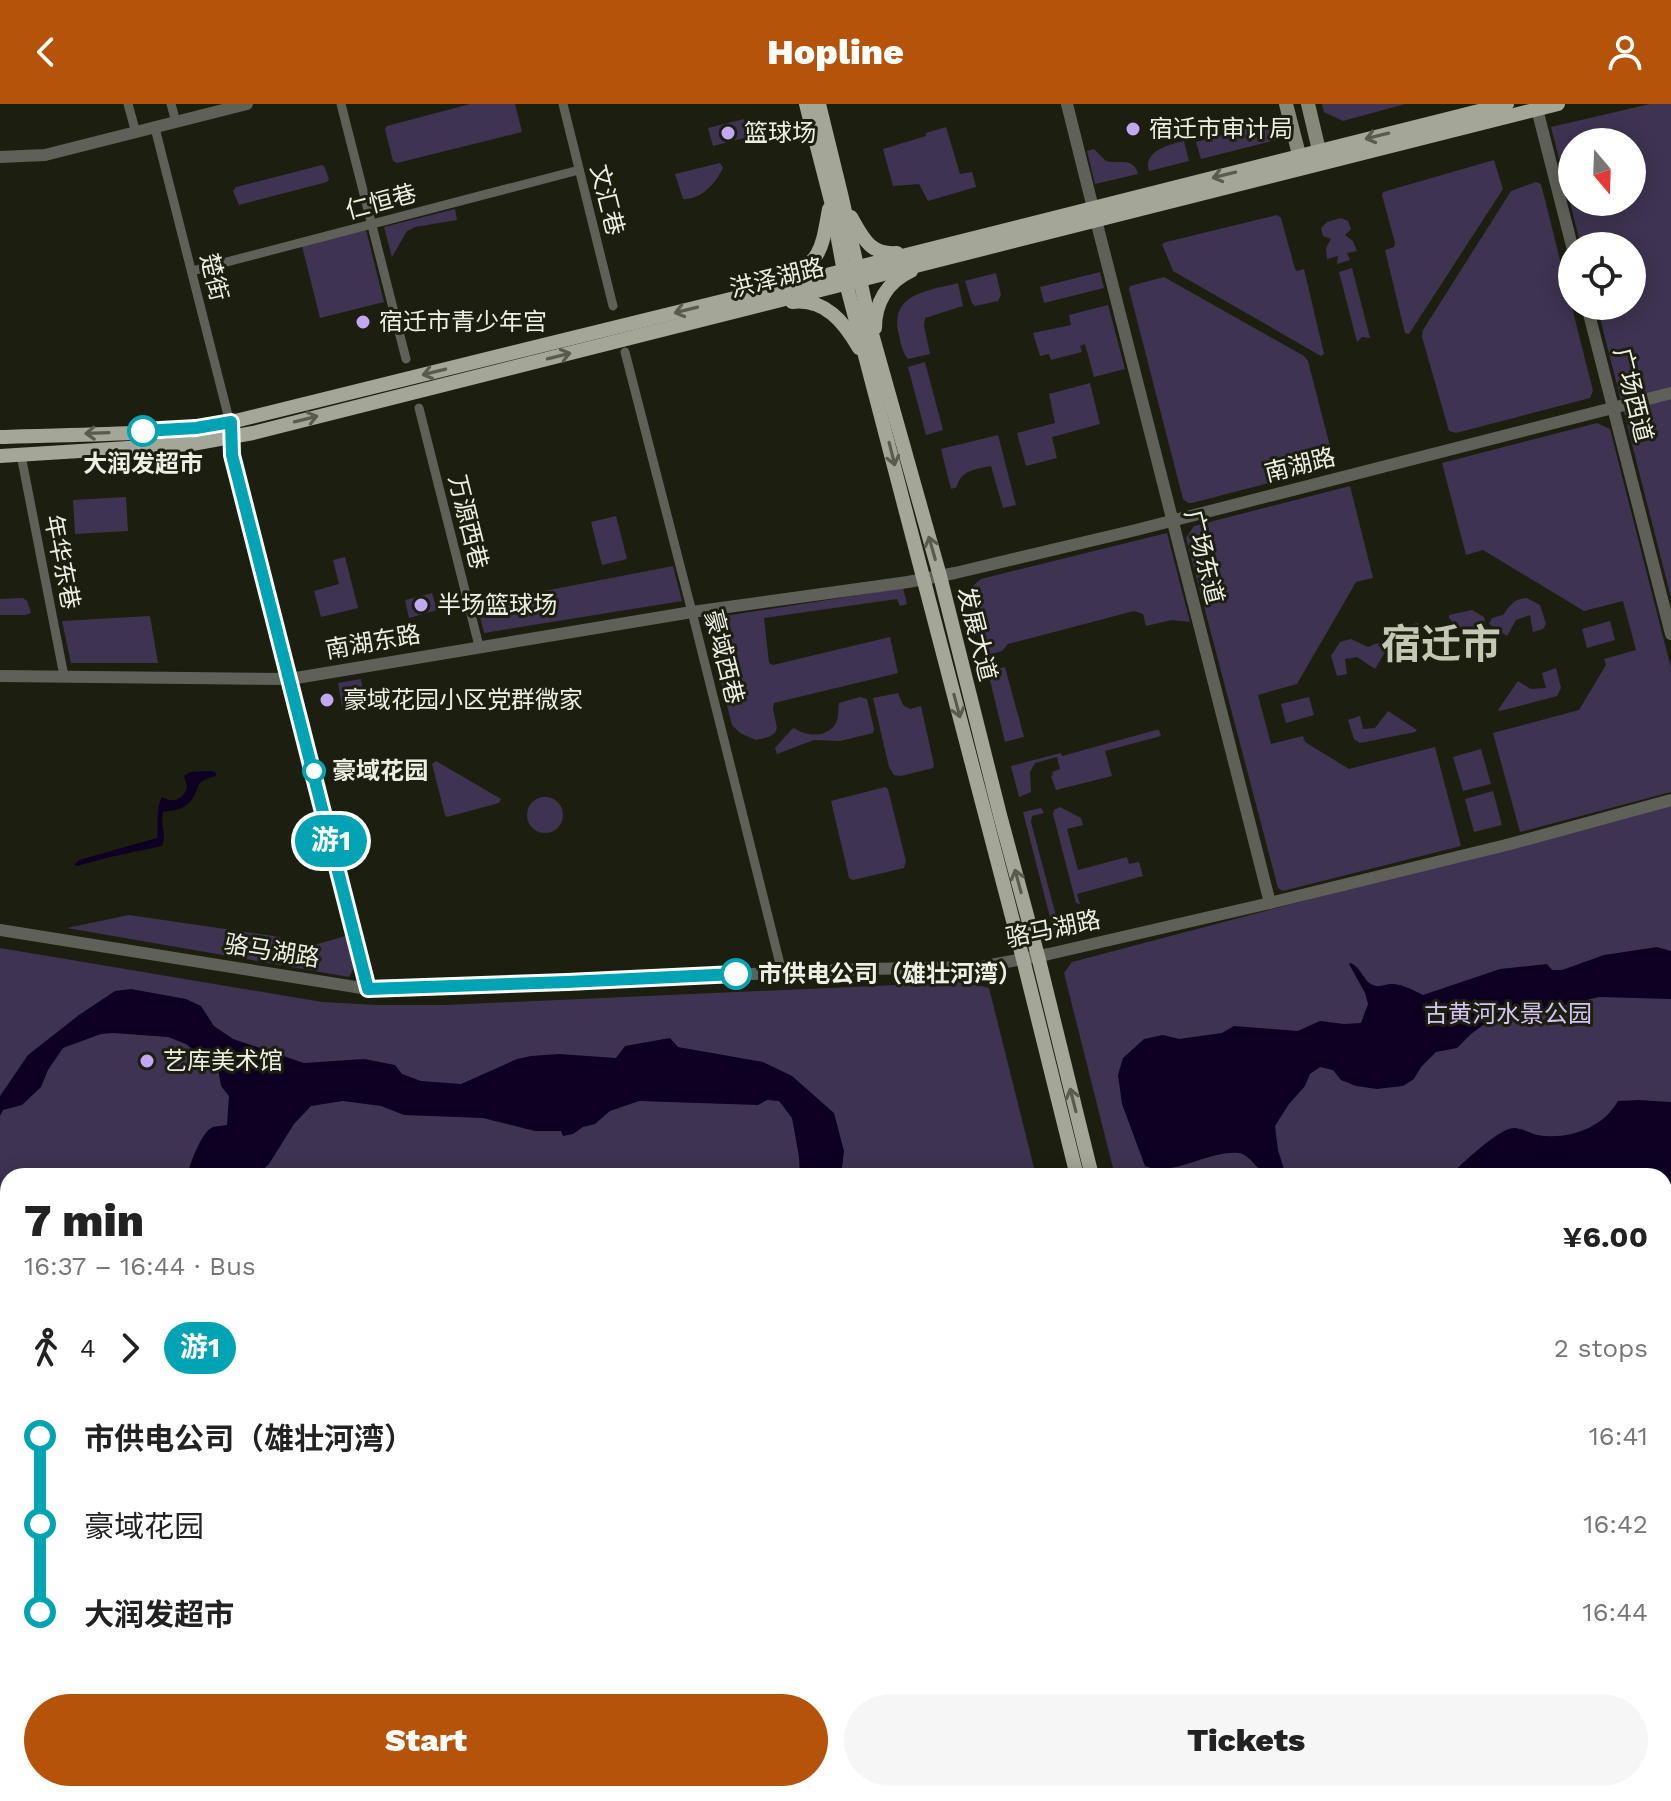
<!DOCTYPE html>
<html lang="en">
<head>
<meta charset="utf-8">
<style>
  body { margin:0; font-family:"Work Sans","Noto Sans SC",sans-serif; background:#f6f6f6; color:#222; height:100vh; display:flex; flex-direction:column; font-size:30px; white-space:nowrap }
  * { box-sizing:border-box; margin:0 }
  p { font-size:26px; color:#767676 }
  .icon { flex:none; width:44px; height:44px; fill:none; stroke:currentColor; stroke-width:2; stroke-linecap:round; stroke-linejoin:round }
  .map { position:relative; flex:1; overflow:hidden }
  .panel { position:absolute; left:0px; top:1064px; width:1672px; height:634px; display:flex; flex-direction:column; background:#fff; border-radius:24px 24px 0 0; box-shadow:0 4px 20px #0003 }
  .panel>* { flex:none }
  .badge { padding:0 16px; border-radius:26px; font-size:28px; line-height:52px }
  .needle { width:52px; rotate:161deg }
  .controls { position:absolute; left:1558px; top:24px; display:grid; gap:16px }
  .controls a { display:grid; place-items:center; width:88px; height:88px; border-radius:50%; background:#fff; box-shadow:0 4px 20px #0003; font-size:40px }
  .map>.badge { position:absolute; translate:-50% -50%; box-shadow:0 0 0 4px #fff }
  .legs { display:flex; align-items:center; gap:12px; height:88px; padding:0 24px; font-size:26px }
  .legs p { margin-inline-start:auto }
  .summary { display:flex; align-items:center; justify-content:space-between; height:136px; padding:0 24px }
  h1 { font-size:44px; font-weight:800; line-height:60px }
  .primary-button { display:flex; gap:16px; margin-top:auto; padding:16px 24px }
  .primary-button a { flex:1; height:92px; border-radius:48px; background:#b45309; color:#fff; font-size:32px; font-weight:800; line-height:92px; text-align:center }
  .primary-button a+a { background:#f6f6f6; color:#222 }
  ul { padding:0 24px; list-style:none }
  li { display:flex; align-items:center; gap:28px; height:88px; font-size:30px }
  li i { display:grid; place-items:center; width:12px; height:100%; margin:0 10px; background:currentColor }
  li i::after { content:''; width:20px; height:20px; margin:-10px; border:6px solid; border-radius:50%; background:#fff }
  li p { margin-inline-start:auto }
  li:first-child i { background:linear-gradient(#0000 50%,currentColor 0) }
  li:last-child i { background:linear-gradient(currentColor 50%,#0000 0) }
  header { display:flex; justify-content:space-between; align-items:center; height:104px; padding:0 24px; background:#b45309; color:#fff; font-size:36px; font-weight:800 }
  .map>svg:first-child { display:block }
  .green { fill:#3e3452; fill-rule:evenodd }
  .water { fill:#0d0022 }
  .lines { fill:none; stroke-linecap:round; stroke-linejoin:round }
  .stream { stroke:#0d0022; stroke-width:3 }
  .minor { stroke:#5f6159; stroke-width:9 }
  .tertiary { stroke:#5f6159; stroke-width:12 }
  .secondary { stroke:#86887c; stroke-width:14 }
  .primary { stroke:#a4a697; stroke-width:14 }
  .oneway { stroke:#595b4c }
  .line-1-casing { stroke:#fff; stroke-width:18 }
  .line-1 { stroke:#00a3b4; stroke-width:12 }
  .poi-dot { fill:#c0a8f3; stroke:#1c1e0f; stroke-width:3 }
  .stop-1-dot { fill:#fff; stroke:#00a3b4; stroke-width:4 }
  .labels { text-anchor:middle; stroke-width:6; stroke-linejoin:round; paint-order:stroke }
  .poi-label { font-size:24px; fill:#edefe5; stroke:#1c1e0f; text-anchor:start }
  .street-label { font-size:24px; fill:#edefe5; stroke:#1c1e0f }
  .stop-label { font-size:24px; font-weight:bold; fill:#edefe5; stroke:#1c1e0f; text-anchor:start }
  .park-label { font-size:24px; fill:#d3c4f5; stroke:#1c1e0f }
  .town-label { font-size:40px; font-weight:bold; fill:#c4c7b4; stroke:#1c1e0f }
</style>
</head>
<body>
<header><svg class="icon" aria-label="back" viewBox="0 0 24 24"><path d="M15 5l-7 7 7 7"/></svg>Hopline<svg class="icon" aria-label="person" viewBox="0 0 24 24"><circle cx="12" cy="8" r="4"/><path d="M4 21q1-7 8-7t8 7"/></svg></header>
<div class="map">
<svg width="1671" height="1697" viewBox="0 0 1671 1697">
  <rect width="100%" height="100%" fill="#1c1e0f"/>
  <g class="green">
    <polygon points="470,0 515,0 522,28 397,59 393,57 385,25 387,22"/>
    <polygon points="1322,0 1405,0 1343,17 1324,8"/>
    <path d="M 1650,0 L 1671,0 L 1671,494 L 1597,202 L 1632,202 L 1632,142 L 1581,142 L 1551,23 ZM 1572,38 L 1632,38 L 1632,98 L 1572,98 Z"/>
    <polygon points="744,15 748,33 713,42 708,24"/>
    <polygon points="1279,16 1284,34 1201,55 1196,38"/>
    <polygon points="946,23 960,70 972,68 976,83 928,97 919,80 893,82 883,45 926,32 926,29"/>
    <path d="M 1184,37 L 1189,57 L 1149,67 C 1143,47 1168,41 1184,37 Z"/>
    <path d="M 1094,45 L 1106,57 C 1119,60 1134,53 1138,70 L 1095,80 L 1087,47 Z"/>
    <polygon points="1494,56 1503,85 1409,230 1405,229 1385,146 1394,143 1395,139 1382,91 1383,88"/>
    <path d="M 720,59 L 723,64 C 715,80 701,96 683,95 L 675,70 Z"/>
    <polygon points="322,61 324,62 329,75 327,78 239,101 233,87 236,83"/>
    <polygon points="1536,78 1541,80 1593,287 1590,294 1456,329 1449,327 1422,233 1423,226 1511,87"/>
    <polygon points="455,105 457,116 415,123 407,127 392,153 384,123"/>
    <polygon points="1277,111 1281,114 1295,165 1297,167 1304,165 1324,250 1321,252 1173,167 1162,140 1166,138"/>
    <polygon points="1341,114 1348,117 1351,125 1345,131 1353,137 1357,147 1347,149 1350,156 1337,160 1338,152 1327,155 1326,144 1331,135 1323,132 1321,124 1327,118"/>
    <polygon points="366,126 384,198 320,214 302,142"/>
    <polygon points="1352,164 1370,234 1362,233 1357,238 1339,168"/>
    <polygon points="1100,168 1104,184 1044,199 1040,183"/>
    <polygon points="996,169 1001,191 998,197 975,202 972,199 965,177"/>
    <polygon points="1164,173 1304,252 1308,257 1334,358 1331,363 1192,399 1188,399 1183,395 1129,185 1130,182"/>
    <path d="M 958,179 L 963,202 L 925,214 L 924,222 L 930,250 L 908,255 C 902,248 901,240 899,231 C 889,189 928,187 958,179 Z"/>
    <polygon points="1108,201 1125,265 1094,273 1085,240 1080,242 1082,248 1051,256 1049,250 1040,252 1033,229 1071,221 1069,211"/>
    <polygon points="925,258 943,326 926,331 908,263"/>
    <polygon points="1090,279 1100,320 1052,333 1057,354 1026,362 1017,329 1055,319 1049,290"/>
    <polygon points="1597,319 1610,325 1671,564 1671,688 1520,728 1493,629 1579,606 1606,561 1604,555 1636,546 1623,497 1584,507 1483,446 1466,451 1442,359"/>
    <path d="M 998,331 L 1016,401 L 1003,404 L 991,362 C 977,365 960,366 957,383 L 951,385 L 941,345 Z"/>
    <polygon points="1350,382 1373,474 1356,478 1297,580 1258,591 1271,640 1303,632 1305,638 1349,665 1435,643 1461,742 1283,787 1278,784 1186,434 1194,422"/>
    <polygon points="126,393 128,427 75,430 73,396"/>
    <polygon points="616,412 627,455 602,461 591,418"/>
    <polygon points="1167,429 1190,518 1172,516 1146,522 1143,510 1134,507 1008,540 1002,547 984,552 967,489 969,485 981,475"/>
    <polygon points="345,453 358,504 321,513 314,487 339,480 333,456"/>
    <polygon points="673,462 682,497 484,529 477,500"/>
    <polygon points="903,484 907,500 900,502 897,495 764,514 769,559 773,561 890,533 898,569 774,599 773,605 777,624 775,629 769,633 756,636 740,629 732,621 708,526 712,514"/>
    <polygon points="432,489 437,506 409,514 405,496"/>
    <polygon points="23,494 27,497 31,509 25,511 0,511 0,495"/>
    <path d="M 1527,494 L 1540,501 L 1546,520 L 1543,525 L 1533,528 L 1530,511 L 1516,516 L 1507,532 L 1489,520 L 1492,514 L 1503,511 C 1511,500 1514,495 1527,494 Z"/>
    <polygon points="1472,506 1484,513 1485,516 1479,527 1465,532 1449,514 1449,511"/>
    <polygon points="150,512 158,559 71,559 62,517"/>
    <polygon points="1610,517 1615,536 1587,544 1582,525"/>
    <polygon points="1418,519 1419,520 1412,544 1398,546 1387,539 1387,535 1394,524"/>
    <polygon points="1351,535 1368,543 1378,539 1387,545 1375,565 1357,553 1345,555 1347,570 1337,572 1331,552 1340,538"/>
    <polygon points="1005,563 1024,633 1005,638 988,568"/>
    <polygon points="1556,564 1561,584 1557,592 1500,607 1498,606 1518,577 1531,585 1546,584 1542,569"/>
    <polygon points="361,575 366,604 343,608 338,579"/>
    <polygon points="898,589 903,601 910,605 921,602 934,661 933,664 901,672 894,671 889,663 873,594"/>
    <path d="M 860,593 L 867,595 L 874,625 L 873,629 L 840,637 L 814,636 L 777,650 L 775,644 L 792,625 L 794,624 C 806,633 828,634 836,619 C 839,613 838,605 839,599 Z"/>
    <polygon points="1309,593 1314,611 1286,619 1281,600"/>
    <polygon points="1388,607 1417,626 1415,628 1360,639 1354,635 1348,616 1360,612 1363,625 1375,624"/>
    <polygon points="1156,626 1159,626 1161,632 1105,647 1112,672 1056,686 1051,672 1053,671 1052,668 1060,665 1057,653 1035,659 1030,668 1031,688 1019,693 1011,662 1061,649 1062,652"/>
    <polygon points="1481,645 1491,680 1463,687 1453,653"/>
    <polygon points="436,657 501,695 499,699 447,713 445,711 432,660"/>
    <polygon points="885,683 888,685 906,757 904,764 853,776 849,774 848,769 831,697"/>
    <polygon points="1493,687 1502,721 1474,728 1465,695"/>
    <circle cx="545" cy="711" r="18"/>
    <polygon points="1671,700 1671,1429 1664,1431 1664,1072 1115,1072 1064,869 1072,858"/>
    <polygon points="1060,703 1081,714 1083,721 1067,725 1078,766 1127,753 1129,760 1139,758 1143,772 1077,790 1080,800 1076,799 1053,710 1054,706"/>
    <polygon points="1041,704 1044,709 1032,712 1031,718 1060,827 1054,829 1023,708"/>
    <polygon points="129,811 280,833 285,849 346,832 354,864 349,873 67,824"/>
    <polygon points="0,844 322,898 378,901 444,901 965,878 989,884 1036,1072 8,1072 8,1396 0,1393"/>
    <polygon points="0,1644 8,1645 8,1690 192,1690 190,1697 0,1697"/>
    <polygon points="686,1690 1045,1690 1021,1697 686,1697"/>
  </g>
  <g class="water">
    <path d="M 212,667 L 216,669 L 216,672 C 190,678 202,687 189,699 C 181,707 172,706 163,708 C 160,720 167,733 162,742 L 110,753 L 77,762 L 74,761 L 79,756 L 157,734 C 159,720 155,706 162,693 C 174,700 185,695 187,682 L 184,672 L 190,668 Z"/>
    <path d="M 1657,843 L 1671,847 L 1671,895 L 1599,893 L 1562,902 L 1545,909 L 1533,908 L 1483,921 L 1471,930 L 1457,944 L 1436,948 L 1421,963 L 1414,975 L 1403,982 L 1377,985 L 1356,982 L 1341,976 L 1333,966 L 1320,963 L 1310,970 L 1305,982 L 1289,1000 L 1275,1022 L 1278,1046 L 1286,1072 C 1281,1072 1273,1073 1268,1071 C 1257,1067 1250,1050 1238,1049 C 1209,1046 1172,1074 1145,1062 L 1122,1000 L 1118,971 L 1123,954 L 1144,935 L 1163,931 L 1179,935 L 1222,929 L 1234,922 L 1298,927 L 1320,917 L 1344,920 L 1361,919 L 1368,900 L 1365,889 L 1349,860 L 1351,859 C 1362,865 1364,878 1373,881 C 1380,884 1385,880 1392,880 C 1402,880 1413,886 1423,891 L 1500,865 L 1547,860 L 1552,866 L 1562,866 L 1604,851 Z"/>
    <path d="M 131,885 L 186,895 L 201,902 L 214,922 L 233,935 L 304,959 L 364,955 L 395,961 L 402,970 L 421,977 L 461,980 L 517,955 L 531,952 L 559,950 L 616,954 L 625,942 L 670,934 L 678,943 L 763,958 L 792,972 L 834,1009 L 844,1047 L 841,1072 L 800,1072 L 799,1053 L 792,1014 L 779,997 L 767,996 L 758,1001 L 639,997 L 610,1007 L 595,1020 L 583,1023 L 573,1030 L 563,1032 L 561,1027 L 535,1027 L 483,1014 L 404,1011 L 381,1002 L 343,997 L 311,1002 L 294,1020 L 269,1060 L 256,1072 L 187,1072 C 190,1060 201,1028 213,1023 C 217,1022 222,1022 227,1021 L 229,992 L 221,982 L 218,965 L 186,940 L 168,933 L 113,929 L 101,930 L 63,944 L 48,966 L 41,983 L 22,1001 L 3,1006 L 0,1012 L 0,992 L 28,951 L 79,911 L 115,887 Z"/>
    <path d="M 1638,996 L 1671,998 L 1671,1171 L 1664,1175 L 1664,1072 L 1450,1072 C 1460,1061 1499,1024 1514,1024 C 1521,1024 1530,1029 1537,1031 C 1568,1036 1602,1025 1618,997 Z"/>
    <rect x="0" y="1127" width="8" height="115"/>
    <path d="M 1664,1219 L 1671,1234 L 1671,1298 C 1663,1312 1669,1316 1671,1329 C 1671,1340 1671,1352 1671,1363 L 1664,1365 Z"/>
  </g>
  <g class="lines">
    <polyline class="stream" points="0,1328 8,1340"/>
    <g class="minor">
      <polyline points="128,0 136,29"/>
      <polyline points="171,0 176,18"/>
      <polyline points="341,0 406,255"/>
      <polyline points="563,0 613,202"/>
      <polyline points="155,24 231,323"/>
      <polyline points="192,167 579,66"/>
      <polyline points="625,248 692,508 782,868"/>
      <polyline points="419,304 479,542"/>
      <polyline points="21,351 64,572"/>
      <polyline points="1311,1690 1312,1697"/>
    </g>
    <g class="tertiary">
      <polyline points="1067,0 1093,104"/>
      <polyline points="1537,5 1572,142"/>
      <polyline points="0,53 45,51 247,0"/>
      <polyline points="1096,116 1270,799"/>
      <polyline points="1587,202 1671,530"/>
      <polyline points="231,334 234,357 368,885"/>
      <polyline points="0,572 290,575 692,508 908,478 955,469 1136,426 1671,289"/>
      <polyline points="0,826 368,885 567,878 865,865 980,863 1049,850 1270,799 1510,740 1671,696"/>
      <polyline points="0,1398 8,1400"/>
      <polyline points="0,1409 8,1411"/>
      <polyline points="339,1697 339,1690"/>
      <polyline points="661,1697 661,1690"/>
      <polyline points="670,1697 670,1690"/>
    </g>
    <g class="secondary">
      <polyline points="1286,0 1302,62"/>
      <polyline points="1308,0 1322,59"/>
      <polyline points="1664,1448 1671,1446"/>
      <polyline points="1664,1461 1671,1459"/>
      <polyline points="0,1616 8,1616"/>
      <polyline points="0,1630 8,1630"/>
    </g>
    <g class="primary">
      <polyline points="806,0 831,97 846,179 1023,855 1077,1072"/>
      <polyline points="819,0 842,94 872,230 940,472 1000,711 1038,852 1092,1072"/>
      <path d="M 851,113 C 863,134 870,151 897,149"/>
      <path d="M 787,175 C 823,156 822,142 829,105"/>
      <path d="M 792,198 C 825,194 844,218 859,244"/>
      <path d="M 875,224 C 875,199 887,178 911,167"/>
      <path d="M 0,333 C 77,330 155,332 231,318 L 747,191 L 1507,0"/>
      <polyline points="0,352 192,340 253,329 1558,0"/>
      <polyline points="1233,1690 1235,1697"/>
      <polyline points="1247,1690 1249,1697"/>
    </g>
  </g>
  <defs><path id="oneway-shaft" d="M-6 0H5M1.5-3L5.5 0L1.5 3" fill="none" stroke-width="1.6" stroke-linecap="round" stroke-linejoin="round" transform="scale(2)"/></defs>
  <g class="oneway">
    <use href="#oneway-shaft" transform="translate(1377 32) rotate(166)"/>
    <use href="#oneway-shaft" transform="translate(1224 71) rotate(166)"/>
    <use href="#oneway-shaft" transform="translate(686 206) rotate(166)"/>
    <use href="#oneway-shaft" transform="translate(559 252) rotate(-14)"/>
    <use href="#oneway-shaft" transform="translate(434 268) rotate(166)"/>
    <use href="#oneway-shaft" transform="translate(306 315) rotate(-14)"/>
    <use href="#oneway-shaft" transform="translate(97 329) rotate(178)"/>
    <use href="#oneway-shaft" transform="translate(892 350) rotate(76)"/>
    <use href="#oneway-shaft" transform="translate(932 444) rotate(-106)"/>
    <use href="#oneway-shaft" transform="translate(957 602) rotate(75)"/>
    <use href="#oneway-shaft" transform="translate(1018 777) rotate(-105)"/>
    <use href="#oneway-shaft" transform="translate(1073 996) rotate(-104)"/>
  </g>
  <g class="lines">
    <defs>
      <polyline id="line-1" points="143,327 196,324 231,318 232,351 368,885 567,878 736,870"/>
    </defs>
    <use href="#line-1" class="line-1-casing"/>
    <use href="#line-1" class="line-1"/>
  </g>
  <g class="poi-dot">
    <circle cx="1133" cy="25" r="8"/>
    <circle cx="728" cy="29" r="8"/>
    <circle cx="363" cy="218" r="8"/>
    <circle cx="421" cy="501" r="8"/>
    <circle cx="327" cy="596" r="8"/>
    <circle cx="147" cy="957" r="8"/>
  </g>
  <g class="stop-1-dot">
    <circle cx="143" cy="327" r="14"/>
    <circle cx="314" cy="667" r="10"/>
    <circle cx="736" cy="870" r="14"/>
  </g>
  <g class="labels">
    <g class="poi-label">
      <text x="1149" y="33">宿迁市审计局</text>
      <text x="744" y="37">篮球场</text>
      <text x="379" y="226">宿迁市青少年宫</text>
      <text x="437" y="509">半场篮球场</text>
      <text x="343" y="604">豪域花园小区党群微家</text>
      <text x="163" y="965">艺库美术馆</text>
    </g>
    <g class="street-label">
      <text transform="translate(607 96) rotate(76)" y="8">文汇巷</text>
      <text transform="translate(381 98) rotate(-15)" y="8">仁恒巷</text>
      <text transform="translate(214 173) rotate(76)" y="8">楚街</text>
      <text transform="translate(777 174) rotate(-14)" y="8">洪泽湖路</text>
      <text transform="translate(1633 291) rotate(76)" y="8">广场西道</text>
      <text transform="translate(1300 361) rotate(-14)" y="8">南湖路</text>
      <text transform="translate(468 418) rotate(76)" y="8">万源西巷</text>
      <text transform="translate(1204 453) rotate(76)" y="8">广场东道</text>
      <text transform="translate(62 458) rotate(79)" y="8">年华东巷</text>
      <text transform="translate(977 530) rotate(76)" y="8">发展大道</text>
      <text transform="translate(373 538) rotate(-10)" y="8">南湖东路</text>
      <text transform="translate(724 553) rotate(76)" y="8">豪域西巷</text>
      <text transform="translate(1053 825) rotate(-12)" y="8">骆马湖路</text>
      <text transform="translate(272 847) rotate(9)" y="8">骆马湖路</text>
    </g>
    <g class="stop-label">
      <text x="143" y="368" text-anchor="middle">大润发超市</text>
      <text x="332" y="675">豪域花园</text>
      <text x="758" y="878">市供电公司（雄壮河湾）</text>
    </g>
    <g class="park-label">
      <text x="1508" y="918">古黄河水景公园</text>
    </g>
    <g class="town-label">
      <text x="1441" y="554">宿迁市</text>
    </g>
  </g>
</svg>
<div class="controls">
<a><svg class="needle" viewBox="-14 -14 28 28"><path d="M0-13l5 13h-10z" fill="#e53935"/><path d="M0 13l5-13h-10z" fill="#767676"/></svg></a>
<a><svg class="icon" aria-label="locate" viewBox="0 0 24 24"><circle cx="12" cy="12" r="6"/><path d="M12 2v4M12 18v4M2 12h4M18 12h4"/></svg></a>
</div>
<b class="badge" style="left:331px;top:737px;background:#00a3b4;color:#fff">游1</b>
<section class="panel">
<div class="summary"><div><h1>7 min</h1><p>16:37 – 16:44 · Bus</p></div><b>¥6.00</b></div>
<div class="legs"><svg class="icon" aria-label="walk" viewBox="0 0 24 24"><circle cx="13" cy="4" r="2"/><path d="M13 8l-2 6 4 7M11 14l-3 7M7 12l3-4h3l4 4"/></svg>4<svg class="icon" aria-label="forward" viewBox="0 0 24 24"><path d="M9 5l7 7-7 7"/></svg><b class="badge" style="background:#00a3b4;color:#fff">游1</b><p>2 stops</p></div>
<ul>
<li><i style="color:#00a3b4"></i><b>市供电公司（雄壮河湾）</b><p>16:41</p></li>
<li><i style="color:#00a3b4"></i><span>豪域花园</span><p>16:42</p></li>
<li><i style="color:#00a3b4"></i><b>大润发超市</b><p>16:44</p></li>
</ul>
<div class="primary-button"><a>Start</a><a>Tickets</a></div>
</section>
</div>
</body>
</html>
